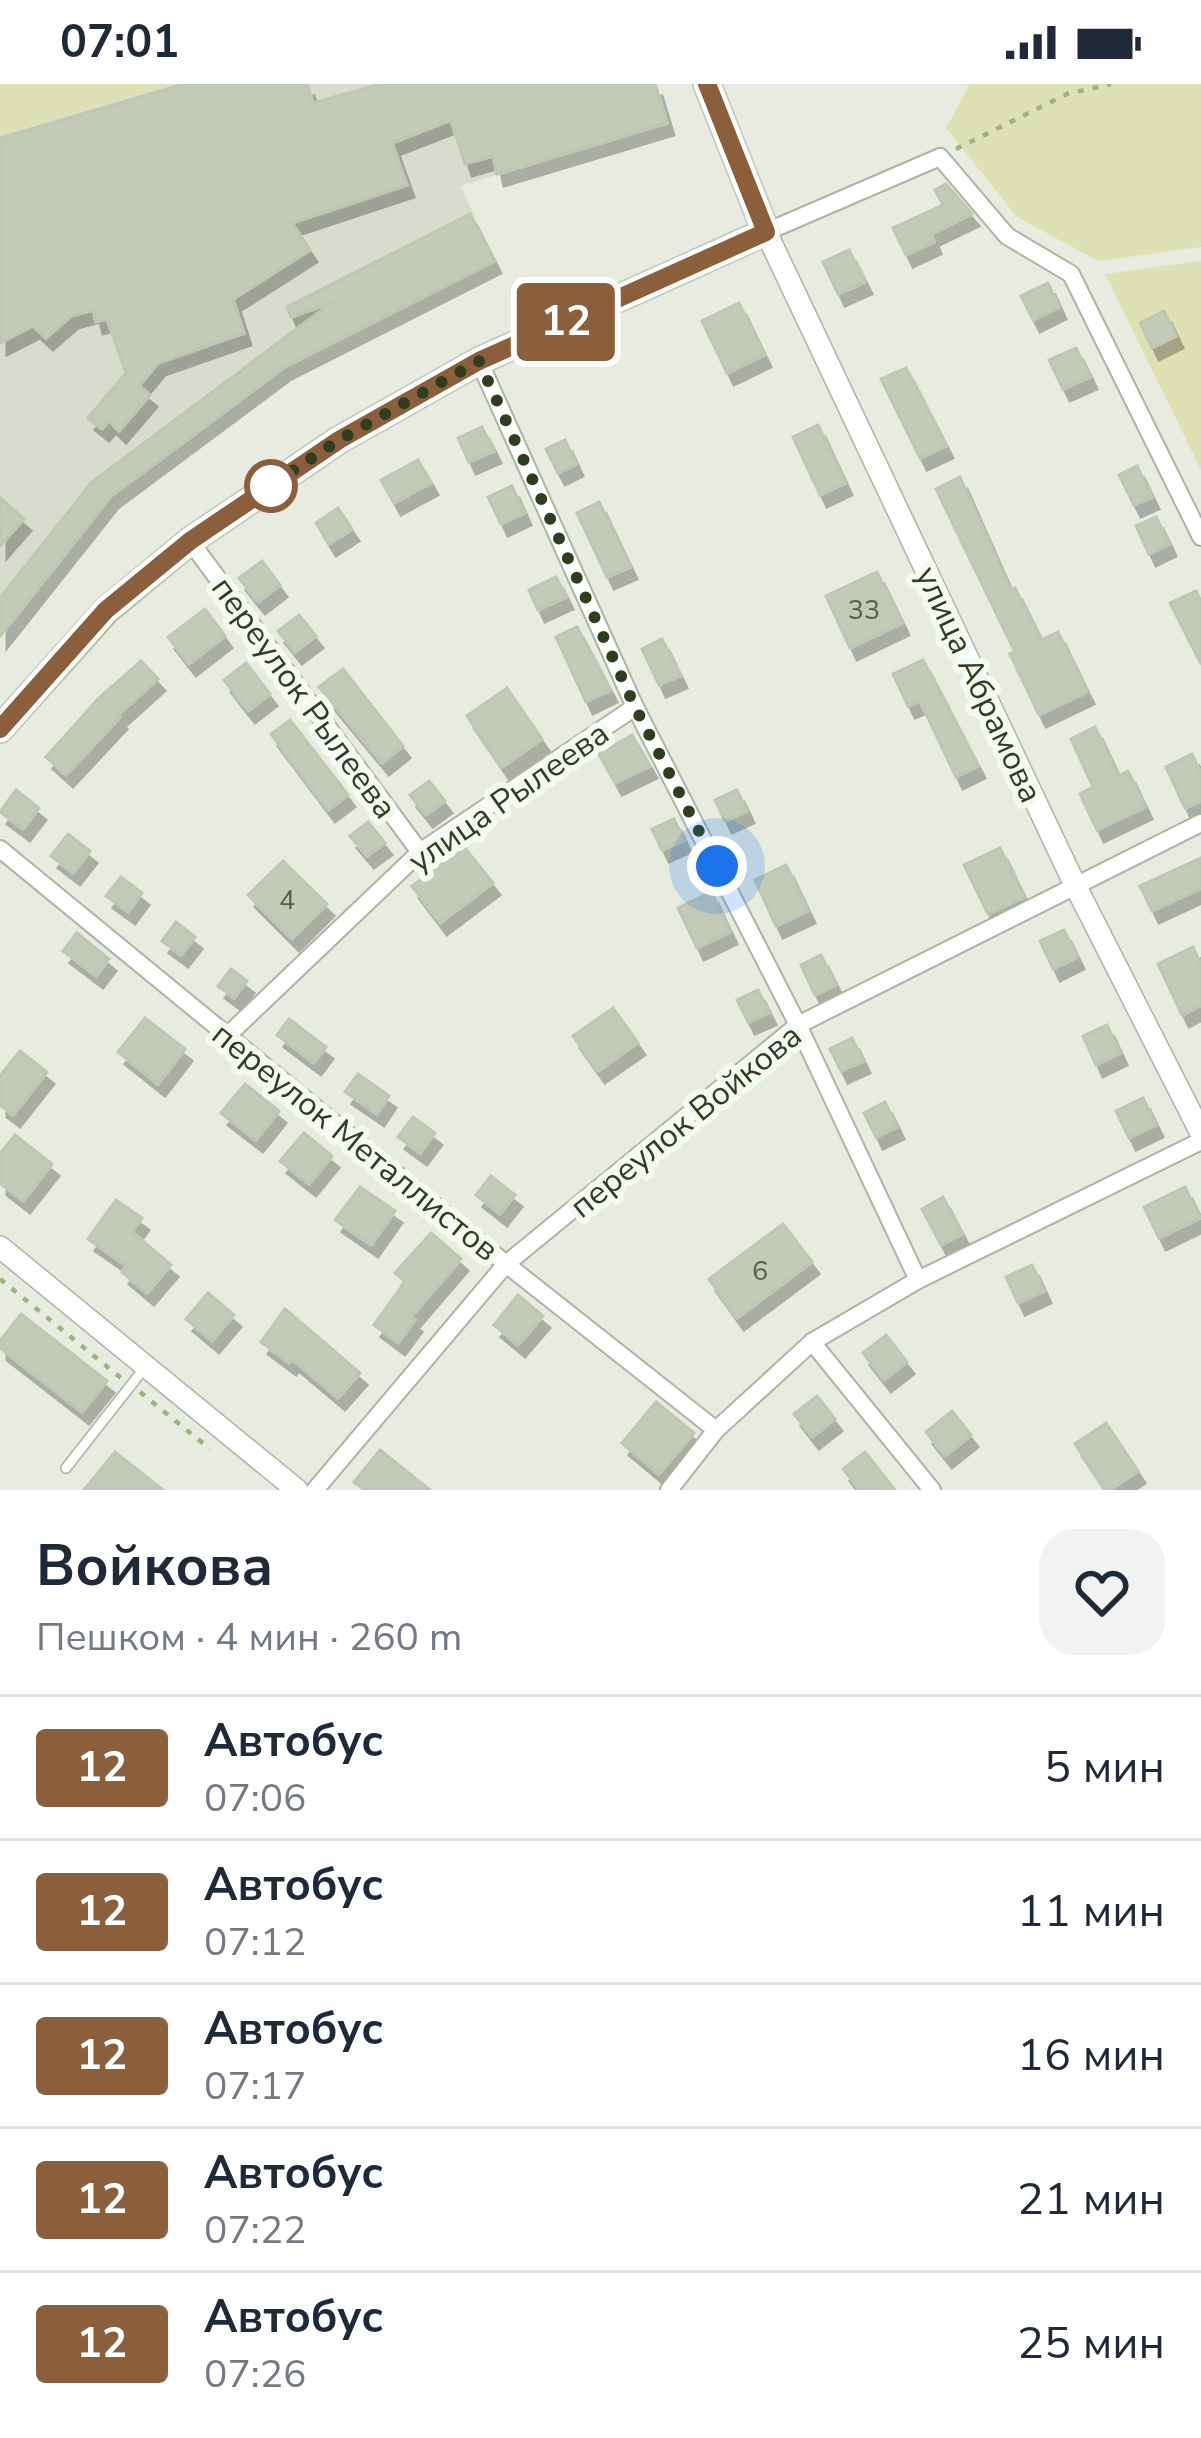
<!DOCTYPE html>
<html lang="ru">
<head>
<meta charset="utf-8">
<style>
  body { margin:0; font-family:"Nunito Sans",sans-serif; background:#f2f2f3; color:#1f2937; height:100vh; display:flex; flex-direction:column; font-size:45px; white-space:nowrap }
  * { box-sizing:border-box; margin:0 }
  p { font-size:39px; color:#747a83 }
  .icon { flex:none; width:66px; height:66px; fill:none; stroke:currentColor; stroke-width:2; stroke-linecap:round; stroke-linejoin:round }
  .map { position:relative; height:1406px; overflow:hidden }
  .panel { display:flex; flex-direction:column; background:#fff; flex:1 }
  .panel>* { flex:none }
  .badge { padding:0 24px; border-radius:9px; font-size:42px; line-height:78px }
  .you { position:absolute; width:60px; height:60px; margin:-30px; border:9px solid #fff; border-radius:50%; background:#1a73e8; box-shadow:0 0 0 18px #1a73e833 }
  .map>.badge { position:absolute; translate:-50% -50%; box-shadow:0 0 0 6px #fff }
  .round { display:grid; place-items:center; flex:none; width:126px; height:126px; border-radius:36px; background:#f2f2f3 }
  .overview { display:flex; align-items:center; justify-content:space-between; height:204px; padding:0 36px }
  h1 { font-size:57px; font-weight:700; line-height:90px }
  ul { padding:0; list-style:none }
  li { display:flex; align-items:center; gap:36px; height:144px; padding:0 36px; border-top:3px solid #e0e1e3 }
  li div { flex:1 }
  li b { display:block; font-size:45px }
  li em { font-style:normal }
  li .badge { min-width:132px; font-weight:700; text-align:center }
  .status { display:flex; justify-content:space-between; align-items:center; height:84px; padding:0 60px; background:#fff; direction:ltr }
  .status svg { height:33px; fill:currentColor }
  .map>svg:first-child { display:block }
  .built { fill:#d8dcce }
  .green { fill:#dee0b6 }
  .building { fill:#c4cab8; stroke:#bfc6b2; stroke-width:3; filter:url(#shadow) }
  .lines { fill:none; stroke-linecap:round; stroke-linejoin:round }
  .service-casing { stroke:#adb4a2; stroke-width:12 }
  .minor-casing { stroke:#adb4a2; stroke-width:20 }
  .tertiary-casing { stroke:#adb4a2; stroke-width:24 }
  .primary-casing { stroke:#c5c9c0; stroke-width:30 }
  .path { stroke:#9bb37d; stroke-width:4.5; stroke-dasharray:6 9; stroke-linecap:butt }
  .service { stroke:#fff; stroke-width:9 }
  .minor { stroke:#fff; stroke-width:16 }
  .tertiary { stroke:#fff; stroke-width:21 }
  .primary { stroke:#83a660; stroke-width:27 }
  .line-casing { stroke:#fff; stroke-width:27 }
  .line { stroke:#8b5e3c; stroke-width:18 }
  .walk { stroke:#2f3e1f; stroke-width:12; stroke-dasharray:0 21.6 }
  .stop-dot { fill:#fff; stroke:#8b5e3c; stroke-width:6 }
  .labels { text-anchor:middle; stroke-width:12; stroke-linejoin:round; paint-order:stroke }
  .number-label { font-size:27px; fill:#546145 }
  .street-label { font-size:33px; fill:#2f3e1f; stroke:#f6f9f1 }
</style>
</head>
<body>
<div class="status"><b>07:01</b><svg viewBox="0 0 49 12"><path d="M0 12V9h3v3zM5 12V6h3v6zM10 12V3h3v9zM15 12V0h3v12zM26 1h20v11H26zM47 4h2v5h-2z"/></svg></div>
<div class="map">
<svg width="1201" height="1406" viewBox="0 0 1201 1406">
  <defs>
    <filter id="shadow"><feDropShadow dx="7" dy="12" stdDeviation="0" flood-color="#0004"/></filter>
  </defs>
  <rect width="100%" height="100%" fill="#e8ece0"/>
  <polygon class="built" points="174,0 652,0 666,39 461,102 494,177 291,280 124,399 0,552 0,51"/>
  <g class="green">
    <polygon points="0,0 174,0 0,51"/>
    <polygon points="970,0 1201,0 1201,163 1098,177 1017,133 946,44"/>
    <polygon points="1201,177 1201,386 1105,190"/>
  </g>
  <g class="building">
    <polygon points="184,0 307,0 313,19 380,0 655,0 667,39 497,90 493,72 465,80 451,36 392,59 407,101 292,139 310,166 233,215 244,249 158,279 139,302 150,311 119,347 109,337 102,345 88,334 126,289 107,235 96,238 93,226 71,232 46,254 33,242 0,259 0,54"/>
    <polygon points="946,100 972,130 931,150 934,158 906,171 893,144 943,121 935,106"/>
    <polygon points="470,130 494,177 283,284 111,412 0,552 0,514 92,398 333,218 291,233 287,223"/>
    <polygon points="849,166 865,198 838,210 823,178"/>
    <polygon points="1048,199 1059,223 1033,236 1021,212"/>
    <polygon points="739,219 764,271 727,289 702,237"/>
    <polygon points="1164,227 1176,252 1152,264 1140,239"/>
    <polygon points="1076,264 1090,293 1063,305 1049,276"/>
    <polygon points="906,284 946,362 920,374 881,295"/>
    <polygon points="818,341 845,399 820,411 793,353"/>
    <polygon points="482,343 494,367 469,378 458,354"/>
    <polygon points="565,356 576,380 558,389 546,365"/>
    <polygon points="418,376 431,399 394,419 381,396"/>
    <polygon points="1137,382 1152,413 1134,421 1119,391"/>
    <polygon points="960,393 1010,506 1015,504 1041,556 1058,548 1087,608 1039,631 1010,570 1015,568 936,405"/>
    <polygon points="512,402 524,429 501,440 488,413"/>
    <polygon points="0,414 24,435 0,462"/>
    <polygon points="599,418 630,483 607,493 577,429"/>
    <polygon points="338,424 352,445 329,460 316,439"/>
    <polygon points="1156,433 1169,460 1149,470 1136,442"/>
    <polygon points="262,477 280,501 258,518 239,494"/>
    <polygon points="877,488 902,539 850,564 826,512"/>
    <polygon points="556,493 566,513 538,526 529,506"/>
    <polygon points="1196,507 1201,517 1201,580 1170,519"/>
    <polygon points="205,525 225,552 189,580 168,553"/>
    <polygon points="299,531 316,552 295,568 278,547"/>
    <polygon points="577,543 610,606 586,618 556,553"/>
    <polygon points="662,555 680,592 659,601 642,565"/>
    <polygon points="923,576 978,682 956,693 920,617 908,622 893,590"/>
    <polygon points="141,577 158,595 118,631 120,633 66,691 46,673 99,614"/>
    <polygon points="246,579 270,610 248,627 224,596"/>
    <polygon points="343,585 403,662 382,679 319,603"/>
    <polygon points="507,604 542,655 502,683 467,632"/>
    <polygon points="290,636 348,711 328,726 271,650"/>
    <polygon points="1095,643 1118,692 1128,687 1145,723 1097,746 1080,710 1093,703 1071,655"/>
    <polygon points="632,651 650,682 615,699 599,670"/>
    <polygon points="1192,670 1201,690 1201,717 1185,724 1166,683"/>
    <polygon points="429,697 445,717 426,731 410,711"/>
    <polygon points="16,706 39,724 23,745 0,728"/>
    <polygon points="737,706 747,727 725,737 715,716"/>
    <polygon points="674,735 684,756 662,766 652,745"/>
    <polygon points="368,738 385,759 367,772 350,752"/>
    <polygon points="68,750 90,767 73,789 51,772"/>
    <polygon points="464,763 493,799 440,839 412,802"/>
    <polygon points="1000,764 1024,813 988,830 964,781"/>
    <polygon points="1201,774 1201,804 1152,827 1140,802"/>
    <polygon points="283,777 327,820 292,855 248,811"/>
    <polygon points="786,781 808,827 776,842 755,796"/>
    <polygon points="121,793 142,809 128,828 106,812"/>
    <polygon points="711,808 730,848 697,864 678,824"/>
    <polygon points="176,838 195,853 181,871 162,857"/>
    <polygon points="1064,846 1077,873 1053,885 1040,857"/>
    <polygon points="77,849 109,875 96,892 63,867"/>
    <polygon points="1193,863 1201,881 1201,921 1182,931 1158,880"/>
    <polygon points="821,871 836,901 815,911 801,881"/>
    <polygon points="231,885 247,897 234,914 218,902"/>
    <polygon points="758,906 769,929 748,938 737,916"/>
    <polygon points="613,924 638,959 598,987 573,952"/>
    <polygon points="145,934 185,965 158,1000 118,968"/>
    <polygon points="289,935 326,963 314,979 277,951"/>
    <polygon points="1107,941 1120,969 1096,981 1083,952"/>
    <polygon points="852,954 863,977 841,987 830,965"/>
    <polygon points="20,967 47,988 13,1031 0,1021 0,992"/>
    <polygon points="358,990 389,1012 377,1030 345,1008"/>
    <polygon points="245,1000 279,1027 256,1056 221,1029"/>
    <polygon points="1143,1014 1156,1041 1129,1054 1116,1027"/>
    <polygon points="885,1018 897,1043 876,1053 864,1029"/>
    <polygon points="413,1033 435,1049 420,1069 398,1053"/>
    <polygon points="304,1049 332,1072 309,1100 280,1077"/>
    <polygon points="15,1051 52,1080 23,1117 0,1099 0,1070"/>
    <polygon points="491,1092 515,1111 500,1130 476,1111"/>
    <polygon points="360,1103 395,1127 371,1161 335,1136"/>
    <polygon points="1185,1103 1200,1134 1159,1154 1144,1123"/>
    <polygon points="943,1113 962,1150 941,1161 922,1125"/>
    <polygon points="116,1116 142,1134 132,1148 171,1181 147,1209 122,1188 127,1182 88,1155"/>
    <polygon points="783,1140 812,1178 737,1234 709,1195"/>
    <polygon points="431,1149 461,1175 411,1233 415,1236 398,1259 374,1241 405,1198 395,1189"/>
    <polygon points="1032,1181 1044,1207 1018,1219 1006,1193"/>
    <polygon points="208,1209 234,1231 212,1257 186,1235"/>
    <polygon points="518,1211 543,1232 518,1261 494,1241"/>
    <polygon points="285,1225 360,1289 338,1314 292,1275 289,1279 261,1258"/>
    <polygon points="21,1230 107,1297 82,1328 0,1264 0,1257"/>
    <polygon points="886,1251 907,1278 884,1296 863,1269"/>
    <polygon points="817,1312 835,1335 812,1353 794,1330"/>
    <polygon points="656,1318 694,1349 659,1390 622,1359"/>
    <polygon points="952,1327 971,1351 945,1372 926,1348"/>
    <polygon points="1106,1339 1138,1387 1110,1406 1106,1406 1075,1360"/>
    <polygon points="380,1366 430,1406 365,1406 354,1398"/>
    <polygon points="115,1368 163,1406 84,1406"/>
    <polygon points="865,1368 895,1406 860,1406 843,1385"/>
  </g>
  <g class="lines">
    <defs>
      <polyline id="service" points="66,1384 146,1282"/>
      <g id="minor">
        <polyline points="766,148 940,73 1007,152 1071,190 1201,453"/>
        <polyline points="479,277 635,623 798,941 918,1196"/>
        <polyline points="190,457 420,768"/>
        <polyline points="0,765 506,1180 716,1346"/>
        <polyline points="227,952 420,768 635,623"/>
        <polyline points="812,1258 932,1406"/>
        <polyline points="315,1406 506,1180 798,941 1201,739"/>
        <polyline points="669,1406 716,1346 812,1258 918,1196 1201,1057"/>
      </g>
      <g id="tertiary">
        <polyline points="766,148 1075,801 1201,1049"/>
        <polyline points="0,1163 297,1406"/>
      </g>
      <polyline id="primary" points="0,645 107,526 190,457 339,356 479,277 766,148 707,0"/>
    </defs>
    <use href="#service" class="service-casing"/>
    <use href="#minor" class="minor-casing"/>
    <use href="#tertiary" class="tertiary-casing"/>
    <use href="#primary" class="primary-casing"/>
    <g class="path">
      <polyline points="956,65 1067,10 1111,0"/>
      <polyline points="0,1195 121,1294"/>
      <polyline points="140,1308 210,1365"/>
    </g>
    <use href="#service" class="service"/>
    <use href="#minor" class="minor"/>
    <use href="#tertiary" class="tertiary"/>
    <use href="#primary" class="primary"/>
  </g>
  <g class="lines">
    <defs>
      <polyline id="line" points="0,645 106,526 190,457 339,356 479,277 766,148 707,0"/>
    </defs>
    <use href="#line" class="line-casing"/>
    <use href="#line" class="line"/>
    <polyline class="walk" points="271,402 264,406 339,356 479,277 635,623 717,782"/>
  </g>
  <circle class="stop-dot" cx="271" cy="402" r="24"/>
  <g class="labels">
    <g class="number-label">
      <text x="864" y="535">33</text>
      <text x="287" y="825">4</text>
      <text x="760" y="1196">6</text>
    </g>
    <g class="street-label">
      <text transform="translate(980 600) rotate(65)" y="12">улица Абрамова</text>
      <text transform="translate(305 613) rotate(54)" y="12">переулок Рылеева</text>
      <text transform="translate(508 712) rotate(-35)" y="12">улица Рылеева</text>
      <text transform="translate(685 1036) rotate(-39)" y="12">переулок Войкова</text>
      <text transform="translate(356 1057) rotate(39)" y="12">переулок Металлистов</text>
    </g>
  </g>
</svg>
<div class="you" style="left:717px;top:782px"></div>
<b class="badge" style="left:566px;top:238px;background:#8b5e3c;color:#fff">12</b>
</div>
<section class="panel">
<div class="overview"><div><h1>Войкова</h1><p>Пешком · 4 мин · 260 m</p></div><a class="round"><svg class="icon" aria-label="heart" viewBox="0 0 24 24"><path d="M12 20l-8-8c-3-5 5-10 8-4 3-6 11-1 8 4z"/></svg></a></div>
<ul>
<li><span class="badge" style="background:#8b5e3c;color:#fff">12</span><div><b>Автобус</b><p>07:06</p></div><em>5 мин</em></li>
<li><span class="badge" style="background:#8b5e3c;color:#fff">12</span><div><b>Автобус</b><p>07:12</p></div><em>11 мин</em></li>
<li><span class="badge" style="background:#8b5e3c;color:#fff">12</span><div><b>Автобус</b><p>07:17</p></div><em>16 мин</em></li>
<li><span class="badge" style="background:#8b5e3c;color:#fff">12</span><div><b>Автобус</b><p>07:22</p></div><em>21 мин</em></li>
<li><span class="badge" style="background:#8b5e3c;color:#fff">12</span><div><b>Автобус</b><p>07:26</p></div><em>25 мин</em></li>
</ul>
</section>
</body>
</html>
